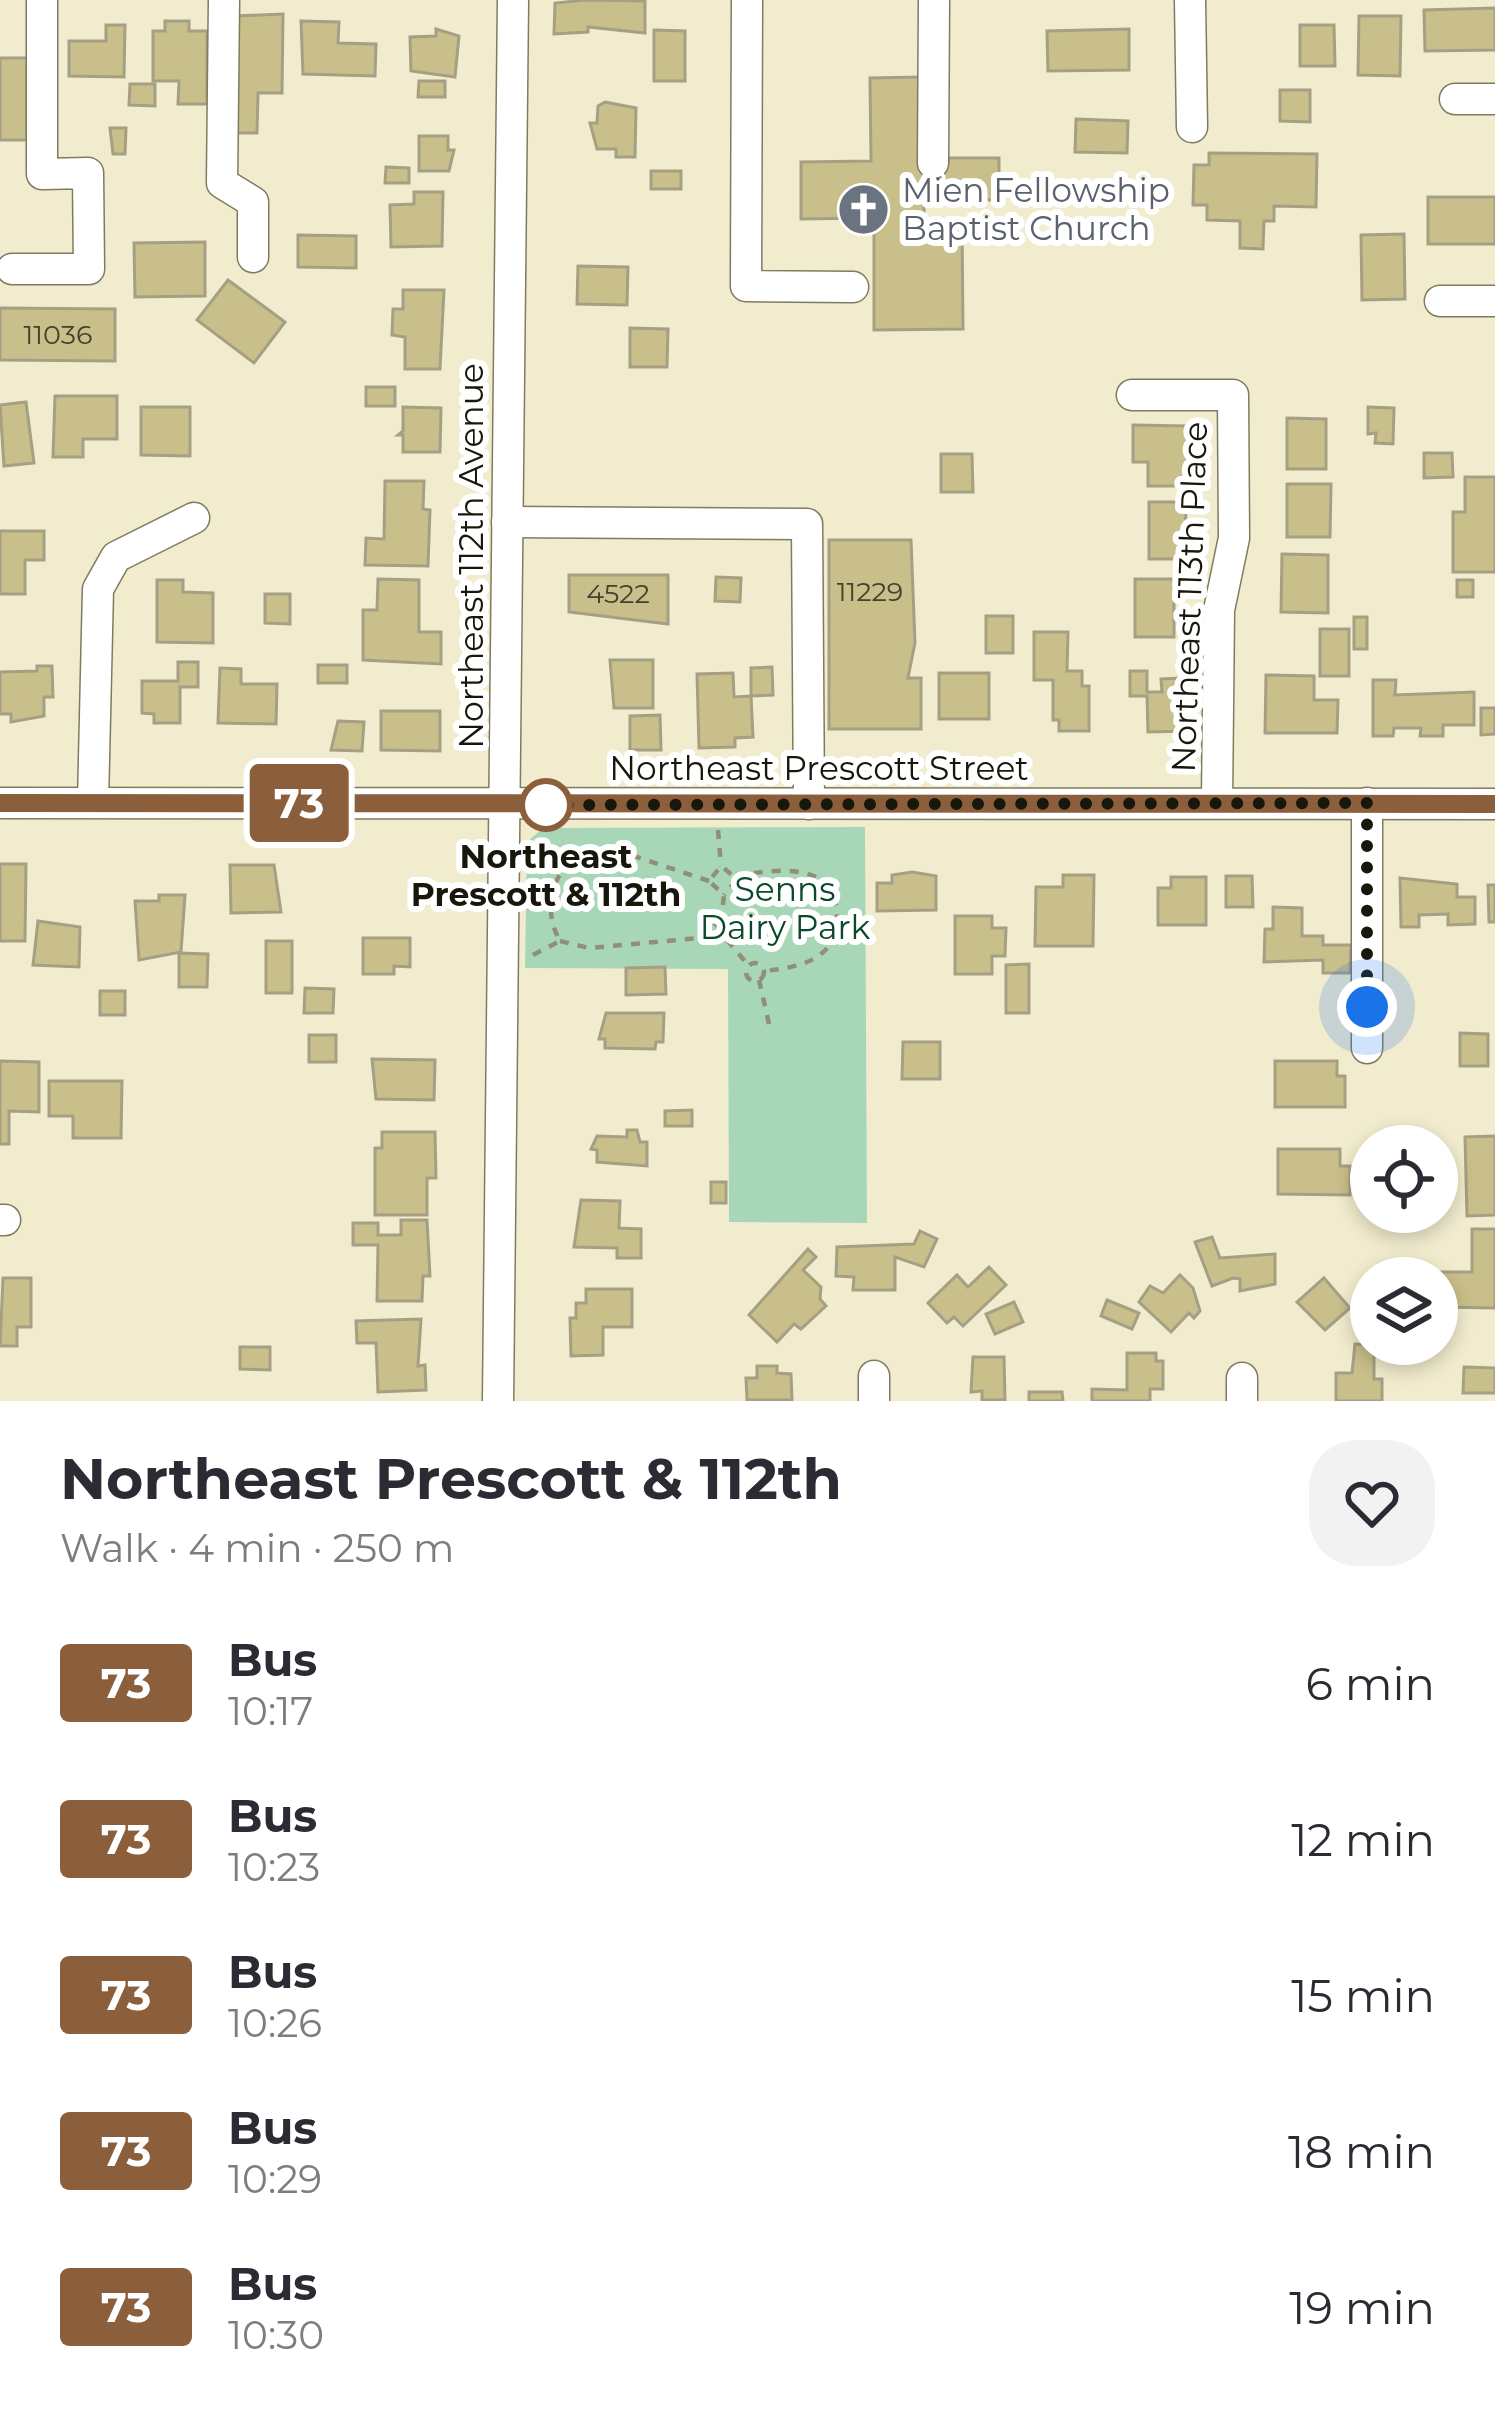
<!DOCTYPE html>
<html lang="en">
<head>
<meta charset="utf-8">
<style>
  body { margin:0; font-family:Montserrat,sans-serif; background:#f2f2f3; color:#2b2b33; height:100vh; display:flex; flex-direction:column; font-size:45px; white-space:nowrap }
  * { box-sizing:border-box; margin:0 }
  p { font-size:39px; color:#7c7c81 }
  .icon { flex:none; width:66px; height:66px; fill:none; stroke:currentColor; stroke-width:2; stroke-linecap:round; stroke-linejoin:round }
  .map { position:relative; height:1401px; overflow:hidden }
  .panel { display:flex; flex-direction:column; background:#fff; flex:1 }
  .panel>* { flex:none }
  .badge { padding:0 24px; border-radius:9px; font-size:42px; line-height:78px }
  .controls { position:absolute; left:1350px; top:1125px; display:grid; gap:24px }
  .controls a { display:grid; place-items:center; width:108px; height:108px; border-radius:50%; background:#fff; box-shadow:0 6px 18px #0003; font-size:60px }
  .you { position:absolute; width:60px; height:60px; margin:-30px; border:9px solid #fff; border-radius:50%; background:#1a73e8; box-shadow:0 0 0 18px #1a73e833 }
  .map>.badge { position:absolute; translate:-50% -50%; box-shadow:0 0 0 6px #fff }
  .round { display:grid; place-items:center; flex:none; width:126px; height:126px; border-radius:48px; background:#f2f2f3 }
  .headline { display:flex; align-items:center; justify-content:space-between; height:204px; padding:0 60px }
  h1 { font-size:57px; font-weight:700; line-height:90px }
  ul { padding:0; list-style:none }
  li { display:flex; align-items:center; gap:36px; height:156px; padding:0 60px }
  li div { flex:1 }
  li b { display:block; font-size:45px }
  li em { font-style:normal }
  li .badge { min-width:132px; font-weight:700; text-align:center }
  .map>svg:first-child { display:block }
  .green { fill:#a8d7b8 }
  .building { fill:#c9bf8a; stroke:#a5a084; stroke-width:3 }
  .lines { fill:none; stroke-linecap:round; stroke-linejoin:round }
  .minor-casing { stroke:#807b60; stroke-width:33 }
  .path { stroke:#928f79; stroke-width:4.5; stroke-dasharray:9 9; stroke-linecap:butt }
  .minor { stroke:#fff; stroke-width:30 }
  .line-casing { stroke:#fff; stroke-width:27 }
  .line { stroke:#8b5e3c; stroke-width:18 }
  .walk { stroke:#18170c; stroke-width:12; stroke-dasharray:0 21.6 }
  .stop-dot { fill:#fff; stroke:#8b5e3c; stroke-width:6 }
  .labels { text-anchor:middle; stroke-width:12; stroke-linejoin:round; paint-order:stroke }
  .number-label { font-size:27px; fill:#44412c }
  .worship-label { font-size:33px; fill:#5b616d; stroke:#fff; text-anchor:start }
  .street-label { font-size:33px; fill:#18170c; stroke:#fff }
  .stop-label { font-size:33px; font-weight:bold; fill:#18170c; stroke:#fff }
  .park-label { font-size:33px; fill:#0a492b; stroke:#fff }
</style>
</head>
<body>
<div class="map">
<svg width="1495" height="1401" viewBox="0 0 1495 1401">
  <rect width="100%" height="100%" fill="#f2ecce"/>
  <polygon class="green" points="865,827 867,1223 729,1222 728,969 525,968 527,842 543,828"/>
  <g class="building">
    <polygon points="586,0 645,1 645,33 588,27 588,32 554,34 555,3"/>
    <polygon points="1495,8 1495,50 1425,51 1424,10"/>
    <polygon points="283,14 282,93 258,93 257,133 234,133 235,16"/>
    <polygon points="1359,16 1401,16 1400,76 1358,75"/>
    <polygon points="165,21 189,21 189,31 207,31 207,104 178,104 179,81 153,81 153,31 165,31"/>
    <polygon points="301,21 339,22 338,43 376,44 375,76 303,74"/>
    <polygon points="106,25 125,25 124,77 69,76 69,41 106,41"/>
    <polygon points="1300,25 1334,25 1335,66 1300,66"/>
    <polygon points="436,29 459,36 455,77 411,71 410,37 436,36"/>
    <polygon points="1129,29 1129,70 1048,71 1047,31"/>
    <polygon points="654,30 685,31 685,81 654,81"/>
    <rect x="0" y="58" width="27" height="82"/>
    <polygon points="922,77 944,158 999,158 999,200 944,200 944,188 924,189 924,223 962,222 963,329 874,330 874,218 801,219 801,162 871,161 870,78"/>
    <polygon points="419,81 445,81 445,97 418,97"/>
    <polygon points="130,84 155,84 155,106 129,105"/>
    <polygon points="1280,90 1310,90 1310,122 1280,121"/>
    <polygon points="605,102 636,108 635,157 616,157 616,149 597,149 590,123 597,123 598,106"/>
    <polygon points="1076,119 1128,121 1127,153 1075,152"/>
    <polygon points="110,128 126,128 125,154 113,154"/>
    <polygon points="419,136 448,136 448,150 454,150 449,171 419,171"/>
    <polygon points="1209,153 1317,154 1316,207 1274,206 1274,221 1264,221 1263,249 1240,248 1240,221 1207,220 1207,205 1193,205 1194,165 1209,165"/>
    <polygon points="386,167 409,168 409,183 385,183"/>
    <rect x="651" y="171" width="30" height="18"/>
    <polygon points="414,192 443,192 442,246 391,247 390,205 414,204"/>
    <rect x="1428" y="197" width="67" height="47"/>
    <polygon points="1404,234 1405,299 1362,300 1361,235"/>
    <polygon points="298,235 356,236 356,268 298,267"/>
    <polygon points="205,242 205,296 135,297 134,243"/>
    <polygon points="578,266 628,267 627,305 577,304"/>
    <polygon points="228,280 285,322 254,363 197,320"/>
    <polygon points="403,290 444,290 440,369 405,369 405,337 392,335 393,309 403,309"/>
    <polygon points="0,308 115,309 115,361 0,360"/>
    <polygon points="630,328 668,329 667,367 630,367"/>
    <rect x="366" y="387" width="29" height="19"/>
    <polygon points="55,396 117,396 117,439 83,439 83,457 53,457"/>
    <polygon points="26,402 34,463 4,466 0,405"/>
    <polygon points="141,407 190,407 190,456 141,455"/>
    <polygon points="403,407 441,408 440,452 403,452 403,435 398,435 403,431"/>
    <polygon points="1368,407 1394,408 1393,444 1375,443 1376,433 1368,434"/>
    <polygon points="1287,418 1326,419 1326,469 1287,469"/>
    <polygon points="1133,425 1187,426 1187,486 1148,486 1148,462 1133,462"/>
    <polygon points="1424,453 1452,453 1453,477 1424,478"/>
    <polygon points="941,454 972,454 973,492 941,492"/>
    <polygon points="1465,477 1495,477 1495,572 1453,572 1453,512 1465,512"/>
    <polygon points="385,481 424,481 423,509 430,510 428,566 365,565 366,538 384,539"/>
    <polygon points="1287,484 1331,484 1330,537 1287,537"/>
    <polygon points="1149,502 1186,502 1185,559 1149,559"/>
    <polygon points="0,531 44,531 44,560 25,560 25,594 0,594"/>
    <polygon points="829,540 911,540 915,643 908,678 921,678 921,729 829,729"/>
    <polygon points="1282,554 1328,555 1328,613 1281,612"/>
    <polygon points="569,575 668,575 668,624 569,612"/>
    <polygon points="716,577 741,578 740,602 715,601"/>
    <polygon points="378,579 419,580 419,632 441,632 441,664 363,660 363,610 377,610"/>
    <rect x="1135" y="579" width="39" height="58"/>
    <polygon points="157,580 183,580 183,592 213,593 213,643 157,642"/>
    <rect x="1457" y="580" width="16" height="17"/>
    <polygon points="265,594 290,594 290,624 265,623"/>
    <rect x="986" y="616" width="27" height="37"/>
    <rect x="1354" y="617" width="13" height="32"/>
    <rect x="1320" y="629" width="29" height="47"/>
    <polygon points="1034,632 1068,632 1067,671 1082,671 1082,686 1089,686 1089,731 1059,731 1059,720 1053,720 1053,680 1034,680"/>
    <polygon points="610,660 653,660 653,708 614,708"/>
    <polygon points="178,662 198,662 198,687 180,687 180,723 154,723 154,714 142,713 142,681 178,681"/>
    <rect x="318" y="665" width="29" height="18"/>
    <polygon points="37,666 52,666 53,697 44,697 44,716 11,722 11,714 0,714 0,672 37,671"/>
    <polygon points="772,667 773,695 751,696 751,668"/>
    <polygon points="220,668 241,669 241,684 277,684 276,724 218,723"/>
    <polygon points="1130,671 1147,671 1147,692 1162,692 1161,679 1181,678 1182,713 1189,713 1189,731 1148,732 1147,696 1130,696"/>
    <polygon points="733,673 734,697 751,696 753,737 735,738 735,747 699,748 697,674"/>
    <rect x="939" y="673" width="50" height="46"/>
    <polygon points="1266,675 1314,676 1314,700 1338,700 1337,733 1265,733"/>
    <polygon points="1373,680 1396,680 1395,695 1474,692 1474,725 1443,725 1443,736 1420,736 1421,728 1394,728 1393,736 1373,736"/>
    <polygon points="1481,708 1495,708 1495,734 1481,735"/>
    <polygon points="381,711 440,711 440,751 381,750"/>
    <polygon points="660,715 661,750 630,750 630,716"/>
    <polygon points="338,721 364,722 362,751 331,750"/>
    <polygon points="0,864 26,864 25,941 0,941"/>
    <polygon points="230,865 274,865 281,912 231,913"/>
    <polygon points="912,872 936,876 936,910 877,911 877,883 892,883 892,875"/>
    <polygon points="1063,875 1094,875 1093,946 1035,946 1036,887 1063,887"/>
    <polygon points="1226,876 1252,876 1253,907 1226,907"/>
    <polygon points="1171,877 1206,877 1206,925 1158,925 1158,888 1171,888"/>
    <polygon points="1400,878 1457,884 1457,897 1475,897 1475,924 1448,925 1448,914 1419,915 1419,927 1401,927"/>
    <polygon points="1488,885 1495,885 1495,922 1489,922"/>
    <polygon points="159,895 185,895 181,952 139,960 135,901 159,901"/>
    <polygon points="1273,907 1302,908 1302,936 1323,936 1323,945 1351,945 1350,973 1323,973 1323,960 1264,962 1265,929 1273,929"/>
    <polygon points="955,916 992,916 992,928 1006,928 1005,956 992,956 992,974 955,974"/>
    <polygon points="38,921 80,927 79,967 33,965"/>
    <polygon points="363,938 410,938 410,967 394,966 394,974 363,974"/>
    <rect x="266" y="941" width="26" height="52"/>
    <polygon points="179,953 208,954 207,987 179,987"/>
    <polygon points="1029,964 1029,1013 1006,1013 1006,965"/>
    <polygon points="665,967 666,994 626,995 626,968"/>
    <polygon points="305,988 334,989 333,1013 304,1013"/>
    <rect x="100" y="991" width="25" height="24"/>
    <polygon points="606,1013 664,1013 663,1042 656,1042 655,1049 605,1048 605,1039 599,1039"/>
    <polygon points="1460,1033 1488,1034 1488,1066 1460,1066"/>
    <rect x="309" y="1035" width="27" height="27"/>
    <polygon points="903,1042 940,1042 940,1079 902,1079"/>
    <polygon points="372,1059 435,1060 434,1100 376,1099"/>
    <polygon points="0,1061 39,1062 39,1112 9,1111 9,1144 0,1144"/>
    <polygon points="1275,1061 1337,1061 1337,1076 1345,1076 1345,1107 1275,1107"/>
    <polygon points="49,1081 122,1081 121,1138 73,1138 73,1116 49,1116"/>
    <polygon points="692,1110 692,1126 665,1126 665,1111"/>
    <polygon points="627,1130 637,1130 640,1142 647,1142 647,1166 597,1162 597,1150 591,1149 597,1136 627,1137"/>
    <polygon points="382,1132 435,1132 436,1178 427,1178 427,1215 375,1215 375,1148 382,1148"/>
    <polygon points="1495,1136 1495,1215 1467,1216 1465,1137"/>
    <polygon points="1278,1149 1340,1149 1340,1166 1350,1166 1350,1195 1278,1194"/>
    <rect x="711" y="1182" width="15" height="21"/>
    <polygon points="581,1200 620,1201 619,1228 641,1229 641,1258 617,1258 617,1248 574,1247"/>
    <polygon points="401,1220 427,1220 430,1276 423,1276 422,1301 377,1301 378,1245 353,1245 353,1223 378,1223 378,1235 401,1235"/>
    <polygon points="1472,1229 1495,1229 1495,1308 1441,1307 1441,1272 1472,1272"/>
    <polygon points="920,1231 937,1239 924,1267 895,1257 895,1290 853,1290 854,1277 836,1276 837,1247 914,1244"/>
    <polygon points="1212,1237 1220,1258 1275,1254 1275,1284 1240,1291 1240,1279 1233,1278 1212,1286 1195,1242"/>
    <polygon points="808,1249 816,1257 803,1270 821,1287 820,1299 826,1306 801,1329 794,1324 777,1342 749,1315"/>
    <polygon points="989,1267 1006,1285 963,1326 954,1317 947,1323 928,1303 957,1275 968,1287"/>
    <polygon points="1180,1275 1193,1288 1200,1311 1194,1318 1189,1313 1171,1332 1139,1302 1150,1286 1163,1293"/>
    <polygon points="3,1278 31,1278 31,1327 17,1327 17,1346 0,1346"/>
    <polygon points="1324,1278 1350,1308 1325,1330 1297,1302"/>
    <polygon points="586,1289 632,1289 632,1327 603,1327 603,1355 571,1356 570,1318 576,1318 576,1303 586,1303"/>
    <polygon points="1107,1300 1139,1313 1132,1329 1101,1316"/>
    <polygon points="1014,1302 1023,1322 995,1334 986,1314"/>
    <polygon points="421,1319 418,1366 425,1365 426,1390 378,1392 376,1343 357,1343 356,1321"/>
    <polygon points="1355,1344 1374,1345 1374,1379 1382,1379 1382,1401 1336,1401 1336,1373 1352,1373"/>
    <polygon points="240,1347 270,1347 270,1370 240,1369"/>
    <polygon points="1127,1353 1156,1353 1156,1361 1163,1361 1163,1389 1150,1389 1150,1401 1092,1401 1092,1389 1127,1390"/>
    <polygon points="973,1357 1004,1357 1005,1400 982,1400 982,1391 971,1392"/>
    <polygon points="757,1366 777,1366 777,1373 791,1374 792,1400 747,1400 746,1378 757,1378"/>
    <polygon points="1464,1367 1495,1368 1495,1393 1463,1393"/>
    <polygon points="1029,1392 1062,1392 1063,1401 1029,1401"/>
  </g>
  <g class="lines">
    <defs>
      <g id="minor">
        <polyline points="224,0 222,183 253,202 253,257"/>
        <polyline points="747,0 746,286 853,287"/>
        <polyline points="1190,0 1192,127"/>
        <polyline points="1455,99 1495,99"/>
        <polyline points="933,163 934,0"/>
        <polyline points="12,269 89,269 88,173 42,174 42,0"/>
        <polyline points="1440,301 1495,301"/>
        <polyline points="1132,395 1233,395 1234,538 1219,610 1217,802"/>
        <polyline points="507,522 807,524 809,804"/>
        <polyline points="93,802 98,589 116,557 194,518"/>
        <polyline points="0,803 1495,804"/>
        <polyline points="1367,1048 1367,803"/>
        <polyline points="0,1220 5,1220"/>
        <polyline points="498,1401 513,0"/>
        <polyline points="874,1401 874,1376"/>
        <polyline points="1242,1401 1242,1378"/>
      </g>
    </defs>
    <use href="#minor" class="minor-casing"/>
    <g class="path">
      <polyline points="718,830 721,866"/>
      <path d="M 736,876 C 761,872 799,865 821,880 C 832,888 836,902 837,914 C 840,959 799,968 763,971"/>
      <polyline points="721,923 724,895 709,881 721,866 737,879 724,895"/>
      <circle cx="720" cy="933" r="9"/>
      <polyline points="727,940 748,965"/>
      <polyline points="560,941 589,948 711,937"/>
      <path d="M 533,955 L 560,941 C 543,912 550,873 579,856 L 634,856 L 709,881"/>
      <circle cx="755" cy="972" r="9"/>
      <polyline points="759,980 769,1024"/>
    </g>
    <use href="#minor" class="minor"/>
  </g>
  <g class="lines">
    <defs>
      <polyline id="line" points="0,803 1495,804"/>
    </defs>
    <use href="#line" class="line-casing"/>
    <use href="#line" class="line"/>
    <polyline class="walk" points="546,805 1367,803 1367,1007"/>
  </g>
  <defs>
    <symbol id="church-disc" viewBox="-11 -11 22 22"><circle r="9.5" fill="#6b7280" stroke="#fff"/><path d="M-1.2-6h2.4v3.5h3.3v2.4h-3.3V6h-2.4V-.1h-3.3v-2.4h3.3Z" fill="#fff"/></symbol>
  </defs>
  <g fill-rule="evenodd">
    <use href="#church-disc" x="834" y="180" width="59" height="59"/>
  </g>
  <circle class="stop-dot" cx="546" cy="805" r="24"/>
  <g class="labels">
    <g class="number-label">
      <text x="58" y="344">11036</text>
      <text x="870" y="601">11229</text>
      <text x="618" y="603">4522</text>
    </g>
    <g class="worship-label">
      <text x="902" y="202">Mien Fellowship<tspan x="902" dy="38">Baptist Church</tspan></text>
    </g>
    <g class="street-label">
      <text transform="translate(471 556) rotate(-90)" y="12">Northeast 112th Avenue</text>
      <text transform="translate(1189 597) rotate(-88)" y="12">Northeast 113th Place</text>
      <text x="819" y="780">Northeast Prescott Street</text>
    </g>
    <g class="stop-label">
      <text x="546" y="868">Northeast<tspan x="546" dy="38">Prescott &amp; 112th</tspan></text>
    </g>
    <g class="park-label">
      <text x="785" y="901">Senns<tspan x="785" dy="38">Dairy Park</tspan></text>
    </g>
  </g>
</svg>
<div class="controls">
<a><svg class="icon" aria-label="locate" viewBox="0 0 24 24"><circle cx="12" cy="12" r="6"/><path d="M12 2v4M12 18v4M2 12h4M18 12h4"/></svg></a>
<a><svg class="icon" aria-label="layers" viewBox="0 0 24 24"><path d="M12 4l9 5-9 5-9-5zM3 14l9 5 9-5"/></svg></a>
</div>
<div class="you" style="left:1367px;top:1007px"></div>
<b class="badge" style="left:299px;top:803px;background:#8b5e3c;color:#fff">73</b>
</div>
<section class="panel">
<div class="headline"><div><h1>Northeast Prescott &amp; 112th</h1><p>Walk · 4 min · 250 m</p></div><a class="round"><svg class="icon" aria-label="heart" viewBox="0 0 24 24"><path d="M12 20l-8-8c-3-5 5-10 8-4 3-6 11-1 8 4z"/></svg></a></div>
<ul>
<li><span class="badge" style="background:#8b5e3c;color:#fff">73</span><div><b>Bus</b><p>10:17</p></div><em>6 min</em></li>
<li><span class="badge" style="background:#8b5e3c;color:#fff">73</span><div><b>Bus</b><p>10:23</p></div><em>12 min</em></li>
<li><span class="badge" style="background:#8b5e3c;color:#fff">73</span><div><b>Bus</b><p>10:26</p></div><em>15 min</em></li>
<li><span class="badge" style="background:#8b5e3c;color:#fff">73</span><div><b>Bus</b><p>10:29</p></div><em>18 min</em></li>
<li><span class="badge" style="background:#8b5e3c;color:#fff">73</span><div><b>Bus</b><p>10:30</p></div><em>19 min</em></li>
</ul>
</section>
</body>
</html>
